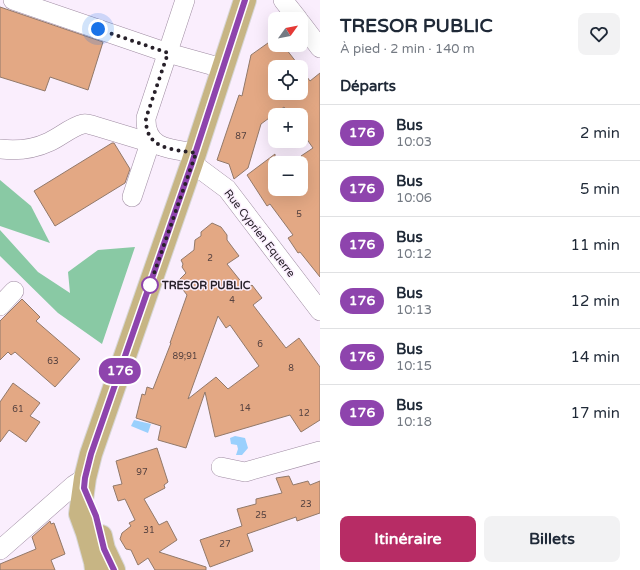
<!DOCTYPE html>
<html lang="fr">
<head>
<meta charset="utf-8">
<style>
  body { margin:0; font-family:"Varela Round",sans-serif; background:#f2f2f3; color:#1f2937; height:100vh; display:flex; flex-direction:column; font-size:15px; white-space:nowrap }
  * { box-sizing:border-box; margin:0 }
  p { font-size:13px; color:#747a83 }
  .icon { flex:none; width:22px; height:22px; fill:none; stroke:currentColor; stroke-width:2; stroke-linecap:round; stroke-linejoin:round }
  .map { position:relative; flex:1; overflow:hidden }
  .details { display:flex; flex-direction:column; background:#fff; width:320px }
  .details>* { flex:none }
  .badge { padding:0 8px; border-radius:13px; font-size:14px; line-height:26px }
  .needle { width:26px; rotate:57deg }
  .controls { position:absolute; left:268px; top:12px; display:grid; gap:8px }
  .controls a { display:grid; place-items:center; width:40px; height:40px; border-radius:8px; background:#fff; box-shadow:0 4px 16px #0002; font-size:20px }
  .you { position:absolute; width:20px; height:20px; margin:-10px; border:3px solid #fff; border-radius:50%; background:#1a73e8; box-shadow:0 0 0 6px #1a73e833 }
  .map>.badge { position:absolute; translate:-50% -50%; box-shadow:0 0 0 2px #fff }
  h2 { padding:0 20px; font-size:15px; line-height:36px }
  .round { display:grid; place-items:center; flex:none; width:42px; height:42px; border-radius:8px; background:#f2f2f3 }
  .head { display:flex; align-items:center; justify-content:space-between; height:68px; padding:0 20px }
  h1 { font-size:19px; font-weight:800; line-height:30px }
  .cta { display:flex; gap:8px; margin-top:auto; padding:8px 20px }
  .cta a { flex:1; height:46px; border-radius:8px; background:#b72c65; color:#fff; font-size:16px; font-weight:800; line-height:46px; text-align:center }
  .cta a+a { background:#f2f2f3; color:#1f2937 }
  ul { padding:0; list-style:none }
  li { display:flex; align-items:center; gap:12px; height:56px; padding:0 20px; border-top:1px solid #e0e1e3 }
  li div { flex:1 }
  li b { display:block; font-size:15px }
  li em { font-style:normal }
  li .badge { min-width:44px; font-weight:700; text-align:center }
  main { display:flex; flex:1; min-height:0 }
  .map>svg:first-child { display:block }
  .forest { fill:#89c9a4 }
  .water { fill:#9ad0fd }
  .building { fill:#e3a884; stroke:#92796a; fill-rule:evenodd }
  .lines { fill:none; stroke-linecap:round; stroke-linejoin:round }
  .minor-casing { stroke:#9f8ca2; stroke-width:20 }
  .major-casing { stroke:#d8d7d8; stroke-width:24 }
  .minor { stroke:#fff; stroke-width:19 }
  .major { stroke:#c7b584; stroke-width:22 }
  .line-casing { stroke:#fff; stroke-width:9 }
  .line { stroke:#8e44ad; stroke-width:6 }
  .walk { stroke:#272029; stroke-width:4; stroke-dasharray:0 7.2 }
  .stop-dot { fill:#fff; stroke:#8e44ad; stroke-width:2 }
  .labels { text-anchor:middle; stroke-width:3; stroke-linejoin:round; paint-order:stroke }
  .number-label { font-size:9px; fill:#564240 }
  .street-label { font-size:11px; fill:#272029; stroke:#faeefd }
  .stop-label { font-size:11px; font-weight:bold; fill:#272029; stroke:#faeefd; text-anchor:start }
</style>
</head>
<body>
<main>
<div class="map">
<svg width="320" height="570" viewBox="0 0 320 570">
  <rect width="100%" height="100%" fill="#faeefd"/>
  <g class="forest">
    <polygon points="0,180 31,206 50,243 0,226"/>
    <polygon points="0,230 38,272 70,293 68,272 98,250 135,247 102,344 58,313 0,256"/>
  </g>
  <g class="water">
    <polygon points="134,420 151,424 148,433 131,426"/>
    <polygon points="235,436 245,438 248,448 242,455 236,455 238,449 237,445 231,444 230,438"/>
  </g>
  <g class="building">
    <polygon points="0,7 103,42 88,90 50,77 45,91 0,77"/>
    <polygon points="275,38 275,45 283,45 300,67 275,67 275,93 301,93 301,69 310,81 320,73 320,277 300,252 298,253 288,238 293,235 270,204 267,206 247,175 275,154 275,189 301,189 301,156 313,148 301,131 301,115 290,115 284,107 261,124 248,168 234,179 229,164 217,160 239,95 242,96 251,55"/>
    <polygon points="112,143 114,143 130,169 125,183 55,226 34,191"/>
    <path d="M 212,223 L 221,227 L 227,235 L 227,240 L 239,256 L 227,264 L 247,289 L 252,285 L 262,298 L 253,305 L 286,348 L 299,338 L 320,367 L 320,420 L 301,432 L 290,415 L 215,437 L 205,392 L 186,448 L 158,440 L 161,426 L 136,418 L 142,394 L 145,395 L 147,387 L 153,389 L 171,343 L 170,343 L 187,295 L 177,282 L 186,273 L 182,267 L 183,264 L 181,260 L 194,250 L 195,240 L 201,236 L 201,232 ZM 218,316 L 226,328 L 230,325 L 259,366 L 228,389 L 216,377 L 188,399 Z"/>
    <polygon points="22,299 40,317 36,321 80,359 55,387 15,352 11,355 8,352 0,360 0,321"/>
    <polygon points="13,383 40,403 30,416 40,422 26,442 9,430 0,442 0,402"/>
    <polygon points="157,448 168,482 164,485 165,488 144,499 159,525 167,521 177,540 159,552 206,567 206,570 155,570 148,558 138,565 131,550 126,549 120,539 122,533 131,526 129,523 135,520 125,499 118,501 113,486 122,484 116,461"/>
    <polygon points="289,476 293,485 308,481 310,485 320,481 320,513 297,521 296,517 247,534 253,551 210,567 200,540 242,526 237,509 256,504 256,499 282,493 276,478"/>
    <polygon points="50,521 51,524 54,523 65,554 51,560 55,570 0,570 0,564 36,549 32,537"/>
  </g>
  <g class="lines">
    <defs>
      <g id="minor">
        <polyline points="13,0 168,53 222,68"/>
        <path d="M 185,0 L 146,118 C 145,150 172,149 196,153"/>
        <polyline points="283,0 298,19"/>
        <polyline points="301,23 320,48"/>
        <path d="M 0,149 C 16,151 34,149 49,142 C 60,137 71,127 83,124 C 87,123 91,125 95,126 L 161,146"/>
        <polyline points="192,163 227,189 320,311"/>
        <polyline points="132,197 150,143"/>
        <polyline points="0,306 14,291"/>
        <polyline points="221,467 245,472 320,451"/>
        <polyline points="0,550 74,485 85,478"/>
      </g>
      <g id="major">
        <polyline points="101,536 104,549 114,570"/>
        <polyline points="96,570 95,562 87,533 80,514 85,478 91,454 192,163 245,0"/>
      </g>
    </defs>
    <use href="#minor" class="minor-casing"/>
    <use href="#major" class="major-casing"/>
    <use href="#minor" class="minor"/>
    <use href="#major" class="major"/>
  </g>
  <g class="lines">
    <defs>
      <polyline id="line" points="114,570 104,549 96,516 84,488 85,478 91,454 192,163 245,0"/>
    </defs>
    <use href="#line" class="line-casing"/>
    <use href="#line" class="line"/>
    <path class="walk" d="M 98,29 L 168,53 L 146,118 C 145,150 172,149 196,153 L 150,285"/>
  </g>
  <circle class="stop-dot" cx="150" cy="285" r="8"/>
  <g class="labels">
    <g class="number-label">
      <text x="241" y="139">87</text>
      <text x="299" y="217">5</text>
      <text x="210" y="261">2</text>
      <text x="232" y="303">4</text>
      <text x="260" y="347">6</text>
      <text x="185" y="359">89;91</text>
      <text x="53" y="364">63</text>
      <text x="291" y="371">8</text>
      <text x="245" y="411">14</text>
      <text x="18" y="412">61</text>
      <text x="304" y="416">12</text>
      <text x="142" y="475">97</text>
      <text x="306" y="507">23</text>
      <text x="261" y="518">25</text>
      <text x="149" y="533">31</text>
      <text x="225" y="547">27</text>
    </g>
    <g class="street-label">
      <text transform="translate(260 233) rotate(52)" y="4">Rue Cyprien Equerre</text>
    </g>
    <g class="stop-label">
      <text x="162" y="289">TRESOR PUBLIC</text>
    </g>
  </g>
</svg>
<div class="controls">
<a><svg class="needle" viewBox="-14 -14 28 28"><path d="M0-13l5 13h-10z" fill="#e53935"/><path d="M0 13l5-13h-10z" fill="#747a83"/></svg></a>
<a><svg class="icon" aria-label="locate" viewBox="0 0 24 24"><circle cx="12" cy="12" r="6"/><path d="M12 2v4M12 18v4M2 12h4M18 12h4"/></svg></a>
<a>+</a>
<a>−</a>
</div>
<div class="you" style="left:98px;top:29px"></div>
<b class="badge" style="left:120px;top:371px;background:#8e44ad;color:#fff">176</b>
</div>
<section class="details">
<div class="head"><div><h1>TRESOR PUBLIC</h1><p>À pied · 2 min · 140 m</p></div><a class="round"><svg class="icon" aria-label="heart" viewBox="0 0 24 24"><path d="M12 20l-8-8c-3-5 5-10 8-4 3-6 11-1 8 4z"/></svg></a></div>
<h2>Départs</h2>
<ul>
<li><span class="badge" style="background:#8e44ad;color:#fff">176</span><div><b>Bus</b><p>10:03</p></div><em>2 min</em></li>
<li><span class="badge" style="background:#8e44ad;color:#fff">176</span><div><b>Bus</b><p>10:06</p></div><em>5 min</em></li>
<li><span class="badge" style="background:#8e44ad;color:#fff">176</span><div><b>Bus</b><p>10:12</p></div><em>11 min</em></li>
<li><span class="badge" style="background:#8e44ad;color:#fff">176</span><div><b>Bus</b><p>10:13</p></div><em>12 min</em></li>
<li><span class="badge" style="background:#8e44ad;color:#fff">176</span><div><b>Bus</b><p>10:15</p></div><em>14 min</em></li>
<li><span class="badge" style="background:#8e44ad;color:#fff">176</span><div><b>Bus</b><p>10:18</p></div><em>17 min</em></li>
</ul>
<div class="cta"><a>Itinéraire</a><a>Billets</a></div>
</section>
</main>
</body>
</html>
